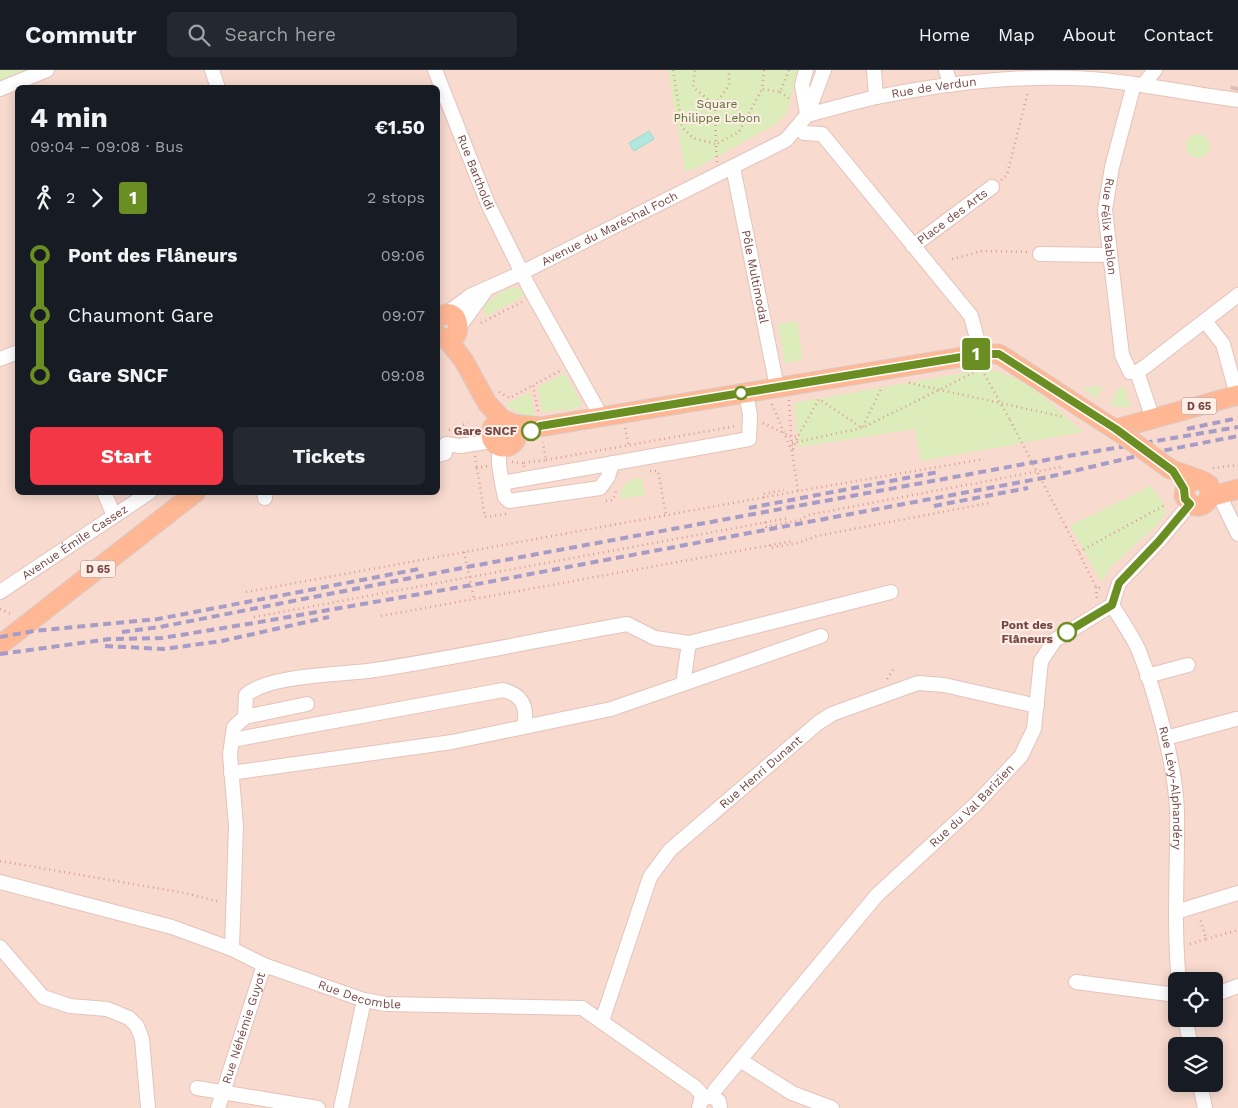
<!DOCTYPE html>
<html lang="en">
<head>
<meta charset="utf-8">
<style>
  body { margin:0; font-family:"Work Sans",sans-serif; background:#242831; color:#f1f3f6; height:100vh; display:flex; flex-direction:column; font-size:19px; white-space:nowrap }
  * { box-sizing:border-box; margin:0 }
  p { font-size:16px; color:#9ea1a6 }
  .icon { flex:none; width:28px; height:28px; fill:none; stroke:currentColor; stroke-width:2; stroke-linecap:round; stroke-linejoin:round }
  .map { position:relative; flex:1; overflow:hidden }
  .drawer { position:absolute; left:15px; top:15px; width:425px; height:410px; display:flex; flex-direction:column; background:#171b24; border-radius:8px; box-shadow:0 2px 12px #0003 }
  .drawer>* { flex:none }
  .badge { padding:0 10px; border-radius:4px; font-size:18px; line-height:32px }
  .fabs { position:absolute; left:1168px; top:902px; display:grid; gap:10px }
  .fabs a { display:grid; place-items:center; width:55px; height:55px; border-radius:8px; background:#171b24; box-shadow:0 2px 12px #0003; font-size:25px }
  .map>.badge { position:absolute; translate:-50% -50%; box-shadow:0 0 0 2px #fff }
  .legs { display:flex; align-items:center; gap:8px; height:55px; padding:0 15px; font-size:16px }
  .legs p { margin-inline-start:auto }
  .overview { display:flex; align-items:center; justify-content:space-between; height:85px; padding:0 15px }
  h1 { font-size:28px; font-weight:700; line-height:38px }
  .action { display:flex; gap:10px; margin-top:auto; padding:10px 15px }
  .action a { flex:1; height:58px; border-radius:8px; background:#f43744; color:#fff; font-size:20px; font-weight:700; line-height:58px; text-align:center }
  .action a+a { background:#242831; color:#f1f3f6 }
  ul { padding:0 15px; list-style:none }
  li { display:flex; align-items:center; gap:18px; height:60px; font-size:19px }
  li i { display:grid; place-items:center; width:8px; height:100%; margin:0 6px; background:currentColor }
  li i::after { content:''; width:12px; height:12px; margin:-6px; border:4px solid; border-radius:50%; background:#171b24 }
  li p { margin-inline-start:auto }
  li:first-child i { background:linear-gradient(#0000 50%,currentColor 0) }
  li:last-child i { background:linear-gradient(currentColor 50%,#0000 0) }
  header { display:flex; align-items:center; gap:30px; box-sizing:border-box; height:70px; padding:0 25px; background:#171b24; border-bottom:1px solid #363941 }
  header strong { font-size:24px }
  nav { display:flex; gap:28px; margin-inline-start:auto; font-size:18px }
  .search { width:350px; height:45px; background:#242831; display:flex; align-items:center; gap:12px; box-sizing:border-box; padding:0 18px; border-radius:8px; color:#9ea1a6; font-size:19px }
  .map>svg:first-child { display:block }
  .residential { fill:#f8dace; fill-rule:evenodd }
  .green { fill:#ddecbb }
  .water { fill:#b1e9e0; stroke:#96dbd2 }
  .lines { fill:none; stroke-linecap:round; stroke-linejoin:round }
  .minor-tunnel { stroke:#dcc0b7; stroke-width:14; stroke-dasharray:14 7; stroke-linecap:butt }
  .minor-casing { stroke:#e4c3bc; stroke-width:16 }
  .major-casing { stroke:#d9cbcb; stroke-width:21 }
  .path { stroke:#da9d96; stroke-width:2.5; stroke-dasharray:1 4; stroke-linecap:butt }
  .minor { stroke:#fff; stroke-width:14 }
  .major { stroke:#ffb794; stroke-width:19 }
  .rail { stroke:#a79cc7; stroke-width:4; stroke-dasharray:8 5; stroke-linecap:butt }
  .major-bridge-casing { stroke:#d9cbcb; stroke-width:21; stroke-linecap:butt }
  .path-bridge { stroke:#da9d96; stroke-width:2.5; stroke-dasharray:1 4; stroke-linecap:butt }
  .major-bridge { stroke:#ffb794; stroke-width:19 }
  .line-1-casing { stroke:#fff; stroke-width:11 }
  .line-1 { stroke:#6b8e23; stroke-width:8 }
  .stop-1-dot { fill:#fff; stroke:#6b8e23; stroke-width:2.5 }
  .labels { text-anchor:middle; stroke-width:4; stroke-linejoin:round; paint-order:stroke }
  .shield { fill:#ffeee6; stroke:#9f7975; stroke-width:1 }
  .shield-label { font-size:11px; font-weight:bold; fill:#764744 }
  .street-label { font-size:12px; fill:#764744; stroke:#ffeee6 }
  .park-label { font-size:12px; fill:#597137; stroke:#ffeee6 }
  .stop-label { font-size:12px; font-weight:bold; fill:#764744; stroke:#ffeee6; text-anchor:end }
</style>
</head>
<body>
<header>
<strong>Commutr</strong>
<div class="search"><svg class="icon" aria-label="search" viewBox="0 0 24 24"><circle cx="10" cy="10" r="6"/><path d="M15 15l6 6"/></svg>Search here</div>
<nav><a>Home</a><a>Map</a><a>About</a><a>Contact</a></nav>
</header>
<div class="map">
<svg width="1238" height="1038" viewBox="0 0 1238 1038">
  <rect width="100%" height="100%" fill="#fee8dd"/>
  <path class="residential" d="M 0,0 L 1238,0 L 1238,1038 L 0,1038 ZM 18,18 L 438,18 L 438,422 L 18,422 ZM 1176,911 L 1214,911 L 1214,949 L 1176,949 ZM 1176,976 L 1214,976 L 1214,1014 L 1176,1014 Z"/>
  <g class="green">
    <polygon points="3,0 26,0 7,7 2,14 0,12 0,1"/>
    <polygon points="668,0 798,0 787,43 774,55 695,99 685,101"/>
    <circle cx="1198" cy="76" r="12"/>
    <polygon points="514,217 522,220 525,225 487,246 482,237 501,222"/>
    <polygon points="797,251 803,290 785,293 778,254"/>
    <path d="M 986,299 C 1030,308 1051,334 1083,362 L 921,391 L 915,359 L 799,377 L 794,333 Z"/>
    <polygon points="565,303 582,334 576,339 542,342 538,317"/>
    <polygon points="1103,316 1097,329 1082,318"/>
    <polygon points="1125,318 1130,338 1110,336 1117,319"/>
    <polygon points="530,322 535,347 523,345 505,335"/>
    <path d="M 641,407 L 645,425 L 620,429 C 622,413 626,411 641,407 Z"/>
    <polygon points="1151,416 1162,431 1166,443 1160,452 1110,498 1102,512 1070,456"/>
  </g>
  <polygon class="water" points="649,61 654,69 634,81 629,73"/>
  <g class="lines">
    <polyline class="minor-tunnel" points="1237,21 1238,17"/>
    <defs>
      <g id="minor">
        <polyline points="212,0 218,18"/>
        <path id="s1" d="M 435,0 L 488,134 L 529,217 L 601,346"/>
        <polyline points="806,0 802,15 807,44"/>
        <polyline points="874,0 876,27"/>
        <polyline points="946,0 950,15"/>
        <path id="s2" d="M 1134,14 L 1112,97 L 1105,140 L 1122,285 L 1130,302 L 1137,302 L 1146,296 L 1238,225"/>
        <polyline points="1143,15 1155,0"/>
        <polyline points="0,19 47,0"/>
        <path id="s3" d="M 807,45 C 831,39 854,32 877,27 C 947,13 1020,4 1092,9 C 1141,13 1189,24 1238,30"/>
        <polyline points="804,63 822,64 971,246 979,276"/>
        <path id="s4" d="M 733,97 L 777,317"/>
        <path id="s5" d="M 913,176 L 992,117"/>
        <polyline points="1040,184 1108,185"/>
        <path id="s6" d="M 446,244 L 470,226 L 521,203 L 786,70 L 807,45 L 824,0"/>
        <polyline points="1205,251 1223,274 1237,325"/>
        <polyline points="459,257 486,220"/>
        <polyline points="0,289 18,282"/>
        <polyline points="1137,302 1153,349"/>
        <polyline points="499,377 499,394 502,413 749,369 750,345 746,322"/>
        <polyline points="438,385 445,383 446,374 460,376 492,371"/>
        <polyline points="502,413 505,427 509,431 600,418 608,407 612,393"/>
        <polyline points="104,422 114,446"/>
        <polyline points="264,422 265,428"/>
        <polyline points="1219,425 1238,464"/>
        <path id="s7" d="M 0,522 L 150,422"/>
        <path id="s8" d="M 1112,535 C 1121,550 1132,565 1139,581 C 1156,624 1175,694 1177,740 C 1178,797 1173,854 1179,911"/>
        <polyline points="1147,606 1188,595"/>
        <polyline points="683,614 821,566"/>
        <path d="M 245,647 L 246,625 C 270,604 342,605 375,600 C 459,587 543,569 627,554 L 655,568 L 689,573 L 891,522"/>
        <polyline points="1166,668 1236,649"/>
        <path d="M 232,670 L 503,620 C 523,625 528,637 524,657"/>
        <polyline points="231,703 452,672 611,639 683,614 689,573"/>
        <path id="s9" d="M 0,812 L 172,857 L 232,879 L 264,895 L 364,930 L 386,934 L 582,938 L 695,1017 L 704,1027"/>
        <polyline points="1176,842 1238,823"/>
        <polyline points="0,877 43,927 70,936 107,939 129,948 137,956 142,969 148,1038"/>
        <polyline points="232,879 236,756 230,684 234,657 245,647 307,634"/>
        <polyline points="1076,912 1176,925"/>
        <polyline points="1214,925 1238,916"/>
        <polyline points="1185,949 1191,976"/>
        <path id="s10" d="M 602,951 L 650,807 L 670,780 L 818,653 L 832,644 L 918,613 L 944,615 L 1037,636"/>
        <polyline points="740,990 792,1023 832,1038"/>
        <polyline points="1200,1014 1205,1038"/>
        <polyline points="197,1018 318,1038"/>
        <path id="s11" d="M 713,1026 L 715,1020 L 877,825 L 976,734 L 1021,686 L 1034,659 L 1041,591 L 1055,570 L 1112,535 L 1119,513 L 1159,471 L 1190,434"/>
        <path id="s12" d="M 218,1038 L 264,895"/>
        <polyline points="341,1038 364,930"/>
        <polyline points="699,1038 701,1030 710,1026 719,1031 720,1038"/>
      </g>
      <g id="major">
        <path d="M 438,248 C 464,228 465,285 438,265"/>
        <polyline points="447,269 464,291 487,333 504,351"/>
        <circle cx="504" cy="364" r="13"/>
        <polyline points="512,354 540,357 980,284 999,284 1125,366"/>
        <polyline points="1116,359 1238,325"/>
        <path d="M 1170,399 L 1203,411 L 1209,415 L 1210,427 C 1206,435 1199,439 1190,434 L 1184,426 L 1186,415 L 1195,410"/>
        <polyline points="1210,427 1238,419"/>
        <polyline points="0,575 196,422"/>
      </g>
    </defs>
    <use href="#minor" class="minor-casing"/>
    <use href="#major" class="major-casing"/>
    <g class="path">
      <polyline points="673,0 682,57 693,68 716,74 715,35 693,17 695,0"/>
      <polyline points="764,0 762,19 780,22 789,0"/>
      <polyline points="780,22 791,30"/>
      <polyline points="715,35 729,15 729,0"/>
      <polyline points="717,92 716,74 739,62 762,19"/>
      <polyline points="1001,110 1007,105 1028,21"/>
      <polyline points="952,189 982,181 1029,182"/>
      <polyline points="481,253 522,232"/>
      <polyline points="982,300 1010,350"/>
      <polyline points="909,313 1064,347"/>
      <polyline points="499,322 510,328 533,315"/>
      <polyline points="789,330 792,382 798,366 819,329 862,358 882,317"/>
      <polyline points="772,334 792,382 798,421 984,389"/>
      <polyline points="538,341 533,315 562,300"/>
      <polyline points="763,353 792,367 798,366"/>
      <polyline points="625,358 629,377"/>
      <polyline points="449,360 468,353"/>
      <polyline points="792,373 862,358 975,302"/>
      <polyline points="475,386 477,398"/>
      <polyline points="546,390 736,356"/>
      <polyline points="512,392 523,393"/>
      <polyline points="487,396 477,398 485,447 506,444"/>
      <polyline points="524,397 523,393 546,390 543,372"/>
      <polyline points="1213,398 1238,395"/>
      <polyline points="650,401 658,401 666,445"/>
      <polyline points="764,428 763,424 784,420"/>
      <polyline points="606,431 613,430 616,421"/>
      <polyline points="765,452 766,457 800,450 808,445 1061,397"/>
      <polyline points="1066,457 1096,517 1103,519"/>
      <polyline points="770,475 770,478 798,473 817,466 989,433"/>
      <polyline points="464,482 474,529"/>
      <polyline points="1079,482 1165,435"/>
      <polyline points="1096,517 1097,530"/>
      <polyline points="246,522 798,421"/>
      <polyline points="0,539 13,545"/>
      <polyline points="381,546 793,471"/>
      <polyline points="254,547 789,448"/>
      <polyline points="887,609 893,600"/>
      <polyline points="0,791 185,823 221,832"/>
      <polyline points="1206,869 1238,860"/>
      <polyline points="1190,874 1206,869 1200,848"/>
    </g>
    <use href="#minor" class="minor"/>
    <use href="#major" class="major"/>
    <g class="rail">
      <polyline points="1187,359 1238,348"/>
      <polyline points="934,436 1028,418"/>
      <polyline points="749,438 938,402"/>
      <polyline points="122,562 160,557 467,497 1068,386 1238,357"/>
      <polyline points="0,567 34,561 158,549 419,499"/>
      <polyline points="105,576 164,579 222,571 329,547"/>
      <polyline points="0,584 110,569 162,568 254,553 472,515 1048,407 1146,384 1238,366"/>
    </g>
    <defs>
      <polyline id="major-bridge" points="1125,366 1170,399"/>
    </defs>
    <use href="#major-bridge" class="major-bridge-casing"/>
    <polyline class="path-bridge" points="1010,350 1066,457"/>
    <use href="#major-bridge" class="major-bridge"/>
  </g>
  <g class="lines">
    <defs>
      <polyline id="line-1" points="531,361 540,356 980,284 999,284 1116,359 1173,401 1184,419 1185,429 1190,434 1159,471 1119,513 1112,535 1067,562"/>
    </defs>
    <use href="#line-1" class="line-1-casing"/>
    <use href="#line-1" class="line-1"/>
  </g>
  <g class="stop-1-dot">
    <circle cx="741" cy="323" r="6"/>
    <circle cx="531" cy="361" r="9"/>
    <circle cx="1067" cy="562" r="9"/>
  </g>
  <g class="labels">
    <g class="shield">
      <rect x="1181.5" y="327.5" width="35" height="17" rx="4"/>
      <rect x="80.5" y="490.5" width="35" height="17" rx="4"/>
    </g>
    <g class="shield-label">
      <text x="1199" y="340">D 65</text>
      <text x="98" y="503">D 65</text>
    </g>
    <g class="street-label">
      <text dy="4" stroke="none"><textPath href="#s3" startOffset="130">Rue de Verdun</textPath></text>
      <text dy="4" stroke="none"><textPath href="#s1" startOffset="110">Rue Bartholdi</textPath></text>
      <text dy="4" stroke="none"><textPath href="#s5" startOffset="49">Place des Arts</textPath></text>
      <text dy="4" stroke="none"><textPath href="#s2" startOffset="146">Rue Félix Bablon</textPath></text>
      <text dy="4" stroke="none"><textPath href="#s6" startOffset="185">Avenue du Maréchal Foch</textPath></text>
      <text dy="4" stroke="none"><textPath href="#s4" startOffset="112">Pôle Multimodal</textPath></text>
      <text dy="4" stroke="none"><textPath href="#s7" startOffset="90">Avenue Émile Cassez</textPath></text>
      <text dy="4" stroke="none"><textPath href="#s10" startOffset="305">Rue Henri Dunant</textPath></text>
      <text dy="4" stroke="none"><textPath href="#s8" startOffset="195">Rue Lévy-Alphandéry</textPath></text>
      <text dy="4" stroke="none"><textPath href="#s11" startOffset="390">Rue du Val Barizien</textPath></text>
      <text dy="4" stroke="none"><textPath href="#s9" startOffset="378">Rue Decomble</textPath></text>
      <text dy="4" stroke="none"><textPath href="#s12" startOffset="84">Rue Néhémie Guyot</textPath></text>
    </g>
    <g class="park-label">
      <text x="717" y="38">Square<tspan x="717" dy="14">Philippe Lebon</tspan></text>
    </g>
    <g class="stop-label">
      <text x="517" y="365">Gare SNCF</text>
      <text x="1053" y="559">Pont des<tspan x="1053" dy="14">Flâneurs</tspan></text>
    </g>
  </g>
</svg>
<div class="fabs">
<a><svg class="icon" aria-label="locate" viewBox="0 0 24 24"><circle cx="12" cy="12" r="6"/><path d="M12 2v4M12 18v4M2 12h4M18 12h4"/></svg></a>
<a><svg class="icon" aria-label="layers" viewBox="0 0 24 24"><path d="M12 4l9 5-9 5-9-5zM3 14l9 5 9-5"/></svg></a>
</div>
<b class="badge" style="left:976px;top:284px;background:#6b8e23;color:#fff">1</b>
<section class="drawer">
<div class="overview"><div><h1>4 min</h1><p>09:04 – 09:08 · Bus</p></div><b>€1.50</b></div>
<div class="legs"><svg class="icon" aria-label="walk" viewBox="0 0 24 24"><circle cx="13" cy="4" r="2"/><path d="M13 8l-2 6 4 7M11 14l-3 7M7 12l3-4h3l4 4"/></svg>2<svg class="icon" aria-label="forward" viewBox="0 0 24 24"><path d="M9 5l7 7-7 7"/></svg><b class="badge" style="background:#6b8e23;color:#fff">1</b><p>2 stops</p></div>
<ul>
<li><i style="color:#6b8e23"></i><b>Pont des Flâneurs</b><p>09:06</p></li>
<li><i style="color:#6b8e23"></i><span>Chaumont Gare</span><p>09:07</p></li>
<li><i style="color:#6b8e23"></i><b>Gare SNCF</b><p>09:08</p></li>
</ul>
<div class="action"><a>Start</a><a>Tickets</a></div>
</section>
</div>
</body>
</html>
